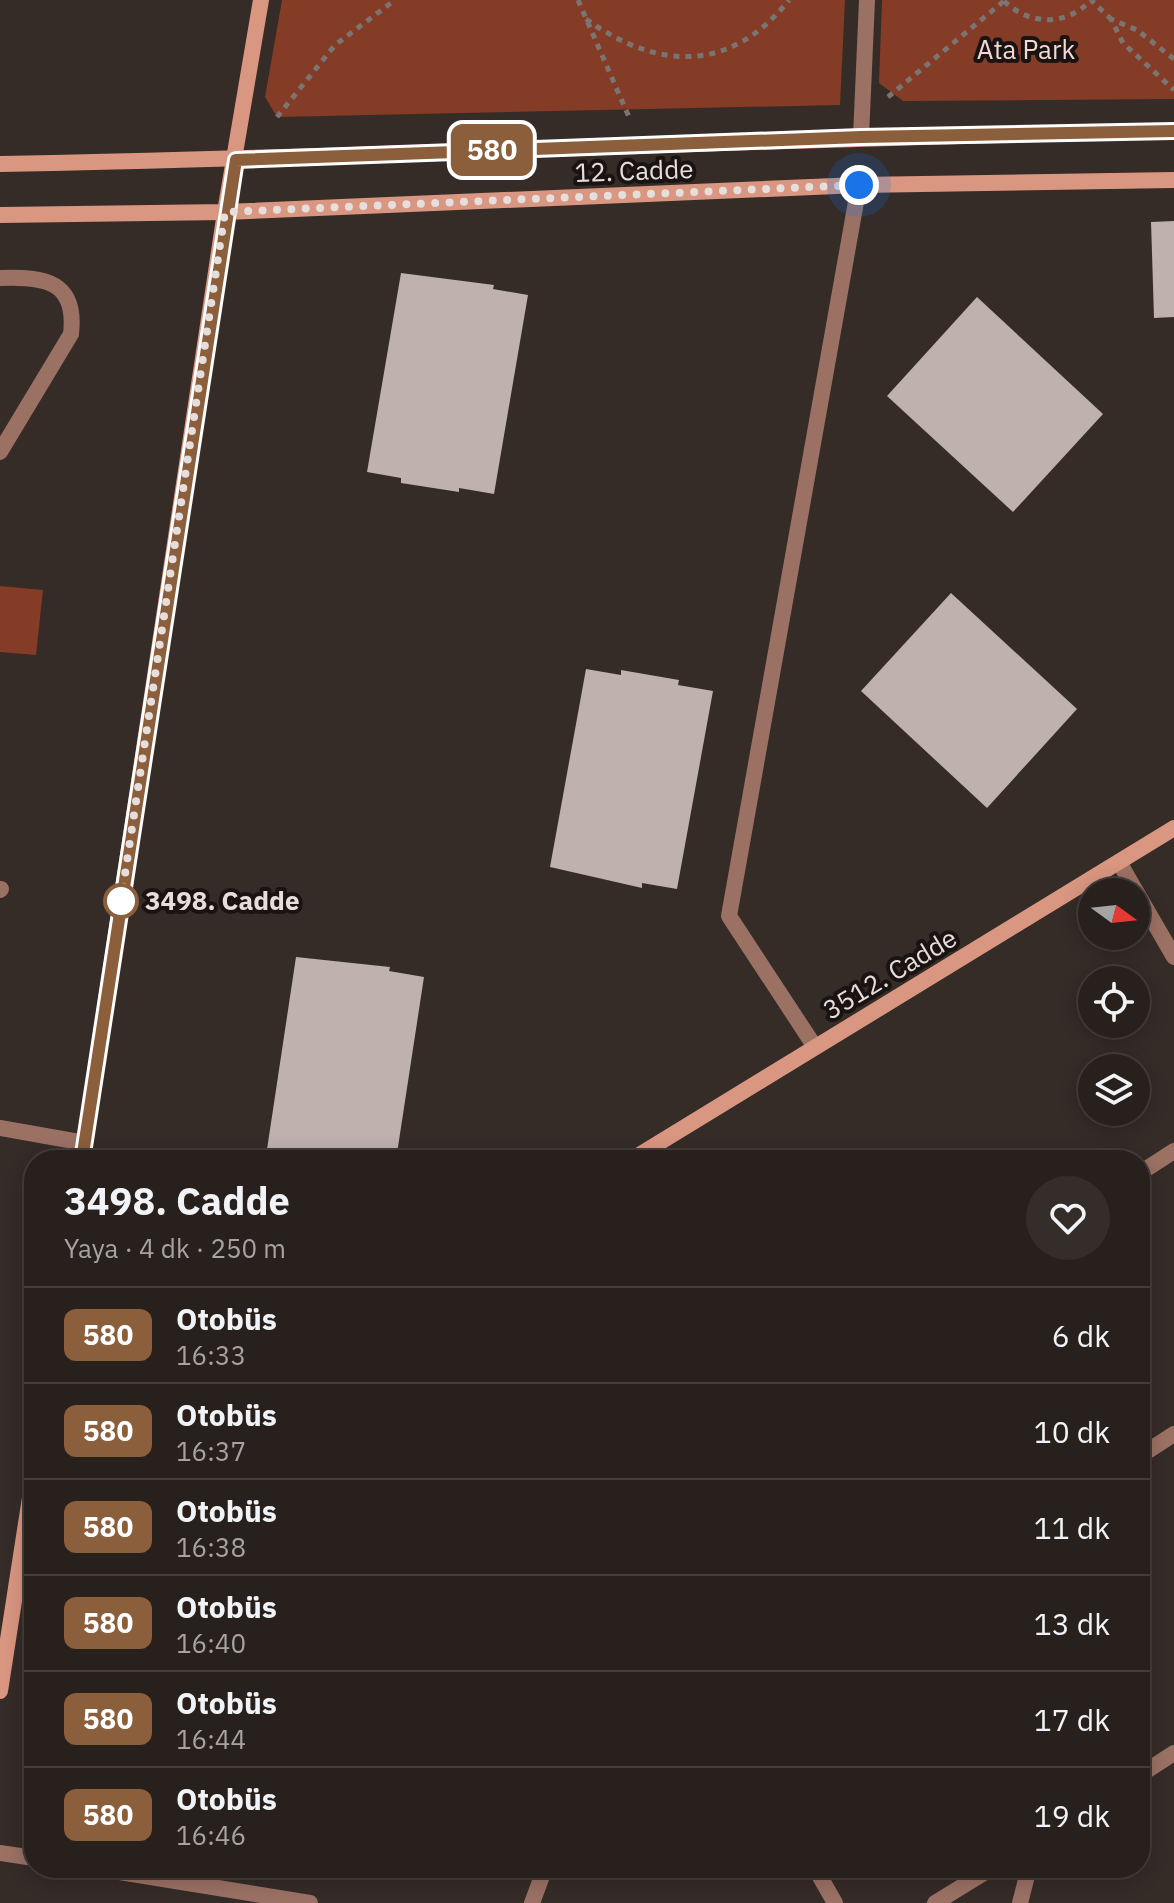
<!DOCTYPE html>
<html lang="tr">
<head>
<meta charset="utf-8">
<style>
  body { margin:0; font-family:"IBM Plex Sans",sans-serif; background:#342d2a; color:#f1f3f6; height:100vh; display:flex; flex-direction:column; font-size:30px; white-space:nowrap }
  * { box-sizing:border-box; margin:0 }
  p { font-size:26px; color:#a5a3a4 }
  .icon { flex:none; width:44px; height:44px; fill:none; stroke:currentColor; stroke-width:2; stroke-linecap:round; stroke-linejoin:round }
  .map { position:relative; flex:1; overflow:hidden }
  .sheet { position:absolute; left:24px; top:1150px; width:1126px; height:728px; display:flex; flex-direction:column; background:#28201d; border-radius:32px; box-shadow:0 4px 20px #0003,0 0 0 2px #443e3b }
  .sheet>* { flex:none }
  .badge { padding:0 16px; border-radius:12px; font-size:28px; line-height:52px }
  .needle { width:52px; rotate:105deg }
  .buttons { position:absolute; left:1078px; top:878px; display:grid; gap:16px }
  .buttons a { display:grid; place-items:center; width:72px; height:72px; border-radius:50%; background:#28201d; box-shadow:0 4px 20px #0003,0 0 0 2px #443e3b; font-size:40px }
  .you { position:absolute; width:40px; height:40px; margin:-20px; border:6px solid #fff; border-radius:50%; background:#1a73e8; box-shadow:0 0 0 12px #1a73e833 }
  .map>.badge { position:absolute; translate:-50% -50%; box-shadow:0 0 0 4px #fff }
  .round { display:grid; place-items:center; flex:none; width:84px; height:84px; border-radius:42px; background:#342d2a }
  .summary { display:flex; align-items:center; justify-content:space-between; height:136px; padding:0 40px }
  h1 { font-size:38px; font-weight:700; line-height:60px }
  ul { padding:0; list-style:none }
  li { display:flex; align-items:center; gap:24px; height:96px; padding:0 40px; border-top:2px solid #443e3b }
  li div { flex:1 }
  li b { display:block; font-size:30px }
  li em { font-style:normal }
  li .badge { min-width:88px; font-weight:700; text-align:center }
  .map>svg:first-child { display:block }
  .green { fill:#843c26 }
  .building { fill:#bfb1ad }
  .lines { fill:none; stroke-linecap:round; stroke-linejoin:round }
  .path { stroke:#7c7471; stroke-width:5; stroke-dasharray:6 6; stroke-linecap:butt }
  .lane { stroke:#9b7164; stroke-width:16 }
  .street { stroke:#9b7164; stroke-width:16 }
  .secondary { stroke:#d99681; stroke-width:16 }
  .line-casing { stroke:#fff; stroke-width:18 }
  .line { stroke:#8b5e3c; stroke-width:12 }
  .walk { stroke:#e5dedc; stroke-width:8; stroke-dasharray:0 14.4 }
  .stop-dot { fill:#fff; stroke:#8b5e3c; stroke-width:4 }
  .labels { text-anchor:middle; stroke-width:8; stroke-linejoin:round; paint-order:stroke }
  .park-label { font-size:26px; fill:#f4d9d1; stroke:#191413 }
  .street-label { font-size:26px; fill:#e5dedc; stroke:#191413 }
  .stop-label { font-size:26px; font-weight:bold; fill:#e5dedc; stroke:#191413; text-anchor:start }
</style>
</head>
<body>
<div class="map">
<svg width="1174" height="1903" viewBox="0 0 1174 1903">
  <rect width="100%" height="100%" fill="#352b27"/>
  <g class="green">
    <polygon points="282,0 845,0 840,105 277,117 265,97"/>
    <polygon points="882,0 1174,0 1174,99 903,101 879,83"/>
    <polygon points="0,586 43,590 36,655 0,652"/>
  </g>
  <g class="building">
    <polygon points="1174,221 1174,317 1154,318 1151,222"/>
    <polygon points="401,273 494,285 493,289 528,295 494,494 459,488 459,492 401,483 401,478 367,472"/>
    <polygon points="977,297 1103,414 1013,512 887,396"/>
    <polygon points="951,593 1077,709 987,808 861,691"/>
    <polygon points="586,669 621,675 621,670 679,680 678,685 713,691 677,889 642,883 642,888 550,867"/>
    <polygon points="296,957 390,967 389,971 424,977 396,1160 293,1160 266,1156"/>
  </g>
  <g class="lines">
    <g class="path">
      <polyline points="578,0 629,117"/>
      <path d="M 1004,1 C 1029,25 1066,27 1091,0 L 1111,19"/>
      <path d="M 586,19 C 658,71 731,73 789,0"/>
      <polyline points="1174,59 1137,30 1111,19 1123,43 1174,90"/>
      <polyline points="888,97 1004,1"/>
      <polyline points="277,117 335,45 395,0"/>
    </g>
    <g class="lane">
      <path d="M 0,278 C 46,276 77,282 71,334 L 0,452"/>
      <polyline points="0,890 1,889"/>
    </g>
    <g class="street">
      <polyline points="861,137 867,0"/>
      <polyline points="1119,862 1174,957"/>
      <polyline points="815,1047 729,916 859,185"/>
      <polyline points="0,1128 85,1143"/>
      <polyline points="1140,1173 1174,1151"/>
      <polyline points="1140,1456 1174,1434"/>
      <polyline points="1140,1775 1174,1753"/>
      <polyline points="0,1853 34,1858"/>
      <polyline points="95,1868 310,1903"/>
      <polyline points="815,1868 835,1903"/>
      <polyline points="532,1903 545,1868"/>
      <polyline points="935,1903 992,1868"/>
      <polyline points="1020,1903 1029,1868"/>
    </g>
    <g class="secondary">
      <path d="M 0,164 C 391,157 783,138 1174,131"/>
      <polyline points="0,215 225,212 859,185 1174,180"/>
      <polyline points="82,1160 225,212 261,0"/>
      <polyline points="631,1160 1174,828"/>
      <polyline points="0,1691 34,1472"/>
    </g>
  </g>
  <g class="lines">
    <defs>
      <polyline id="line" points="82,1160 236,160 861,137 1174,131"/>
    </defs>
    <use href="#line" class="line-casing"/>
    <use href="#line" class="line"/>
    <polyline class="walk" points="121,901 225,212 859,185"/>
  </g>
  <circle class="stop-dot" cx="121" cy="901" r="16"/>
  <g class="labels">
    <g class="park-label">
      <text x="1026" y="59">Ata Park</text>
    </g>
    <g class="street-label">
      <text transform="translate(634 171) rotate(-2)" y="9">12. Cadde</text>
      <text transform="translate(890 974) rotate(-31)" y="9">3512. Cadde</text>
    </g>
    <g class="stop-label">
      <text x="145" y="910">3498. Cadde</text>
    </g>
  </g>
</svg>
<div class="buttons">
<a><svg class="needle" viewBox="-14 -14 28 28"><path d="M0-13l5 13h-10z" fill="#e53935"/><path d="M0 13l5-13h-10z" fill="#a5a3a4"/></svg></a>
<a><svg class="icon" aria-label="locate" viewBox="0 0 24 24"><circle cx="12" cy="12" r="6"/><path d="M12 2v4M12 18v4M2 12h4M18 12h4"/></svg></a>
<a><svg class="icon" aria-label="layers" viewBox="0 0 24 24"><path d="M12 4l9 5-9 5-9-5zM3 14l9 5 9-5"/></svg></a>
</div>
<div class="you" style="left:859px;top:185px"></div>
<b class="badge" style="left:492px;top:150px;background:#8b5e3c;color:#fff">580</b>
<section class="sheet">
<div class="summary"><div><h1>3498. Cadde</h1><p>Yaya · 4 dk · 250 m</p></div><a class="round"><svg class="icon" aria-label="heart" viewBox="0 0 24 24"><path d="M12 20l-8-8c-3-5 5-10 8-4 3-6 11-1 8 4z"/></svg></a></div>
<ul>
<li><span class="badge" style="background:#8b5e3c;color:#fff">580</span><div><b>Otobüs</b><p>16:33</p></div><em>6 dk</em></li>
<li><span class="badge" style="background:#8b5e3c;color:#fff">580</span><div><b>Otobüs</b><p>16:37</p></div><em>10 dk</em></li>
<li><span class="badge" style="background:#8b5e3c;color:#fff">580</span><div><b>Otobüs</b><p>16:38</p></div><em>11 dk</em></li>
<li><span class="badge" style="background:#8b5e3c;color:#fff">580</span><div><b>Otobüs</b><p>16:40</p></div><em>13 dk</em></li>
<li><span class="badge" style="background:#8b5e3c;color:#fff">580</span><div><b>Otobüs</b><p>16:44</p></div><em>17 dk</em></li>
<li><span class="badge" style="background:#8b5e3c;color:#fff">580</span><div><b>Otobüs</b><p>16:46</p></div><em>19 dk</em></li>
</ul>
</section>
</div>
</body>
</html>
